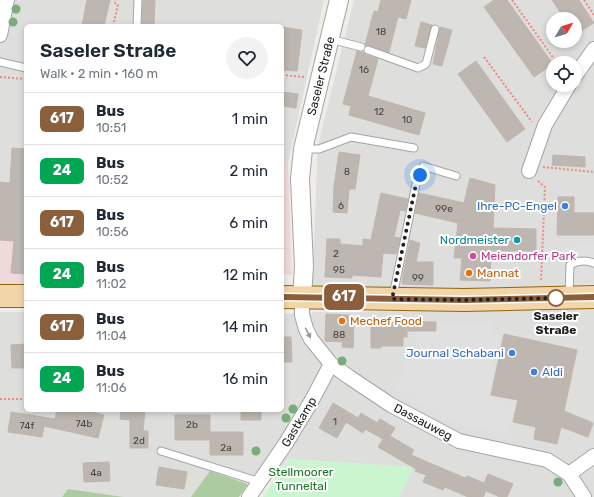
<!DOCTYPE html>
<html lang="en">
<head>
<meta charset="utf-8">
<style>
  body { margin:0; font-family:Rubik,sans-serif; background:#f2f2f3; color:#1f2937; height:100vh; display:flex; flex-direction:column; font-size:15px; white-space:nowrap }
  * { box-sizing:border-box; margin:0 }
  p { font-size:13px; color:#747a83 }
  .icon { flex:none; width:22px; height:22px; fill:none; stroke:currentColor; stroke-width:2; stroke-linecap:round; stroke-linejoin:round }
  .map { position:relative; flex:1; overflow:hidden }
  .panel { position:absolute; left:24px; top:24px; width:260px; height:388px; display:flex; flex-direction:column; background:#fff; border-radius:6px; box-shadow:0 2px 6px #0003 }
  .panel>* { flex:none }
  .badge { padding:0 8px; border-radius:6px; font-size:14px; line-height:26px }
  .needle { width:26px; rotate:52deg }
  .controls { position:absolute; left:546px; top:12px; display:grid; gap:8px }
  .controls a { display:grid; place-items:center; width:36px; height:36px; border-radius:50%; background:#fff; box-shadow:0 2px 6px #0003; font-size:20px }
  .you { position:absolute; width:20px; height:20px; margin:-10px; border:3px solid #fff; border-radius:50%; background:#1a73e8; box-shadow:0 0 0 6px #1a73e833 }
  .map>.badge { position:absolute; translate:-50% -50%; box-shadow:0 0 0 2px #fff }
  .round { display:grid; place-items:center; flex:none; width:42px; height:42px; border-radius:21px; background:#f2f2f3 }
  .headline { display:flex; align-items:center; justify-content:space-between; height:68px; padding:0 16px }
  h1 { font-size:19px; font-weight:600; line-height:30px }
  ul { padding:0; list-style:none }
  li { display:flex; align-items:center; gap:12px; height:52px; padding:0 16px; border-top:1px solid #e0e1e3 }
  li div { flex:1 }
  li b { display:block; font-size:15px }
  li em { font-style:normal }
  li .badge { min-width:44px; font-weight:700; text-align:center }
  .map>svg:first-child { display:block }
  .residential { fill:#dededd; fill-rule:evenodd }
  .commercial { fill:#efdad9 }
  .forest { fill:#adcba1 }
  .park { fill:#caf5ce }
  .parking { fill:#e0e0e0 }
  .building { fill:#bdb6b1; stroke:#c0b5ac }
  .lines { fill:none; stroke-linecap:round; stroke-linejoin:round }
  .service-casing { stroke:#a4a4a4; stroke-width:9 }
  .minor-casing { stroke:#a4a4a4; stroke-width:16 }
  .tertiary-casing { stroke:#a4a4a4; stroke-width:20 }
  .primary-casing { stroke:#8e660f; stroke-width:24 }
  .path { stroke:#ed897c; stroke-width:2; stroke-dasharray:2 2; stroke-linecap:butt }
  .service { stroke:#fff; stroke-width:7 }
  .minor { stroke:#fff; stroke-width:14 }
  .tertiary { stroke:#fff; stroke-width:18 }
  .primary { stroke:#f3d5aa; stroke-width:22 }
  .tree { fill:#79ac7a }
  .oneway { fill:#9b9b9b }
  .line-casing { stroke:#fff; stroke-width:9 }
  .line { stroke:#8b5e3c; stroke-width:6 }
  .walk { stroke:#202020; stroke-width:4; stroke-dasharray:0 7.2 }
  .shop-dot { fill:#3f7fe0; stroke:#fff; stroke-width:1.5 }
  .culture-dot { fill:#0f9aa8; stroke:#fff; stroke-width:1.5 }
  .hotel-dot { fill:#d1479c; stroke:#fff; stroke-width:1.5 }
  .food-dot { fill:#e8710a; stroke:#fff; stroke-width:1.5 }
  .stop-dot { fill:#fff; stroke:#8b5e3c; stroke-width:2 }
  .labels { text-anchor:middle; stroke-width:4; stroke-linejoin:round; paint-order:stroke }
  .number-label { font-size:10px; fill:#474644 }
  .street-label { font-size:12px; fill:#202020; stroke:#fff }
  .shop-label { font-size:12px; fill:#366cbe; stroke:#fff; text-anchor:end }
  .culture-label { font-size:12px; fill:#0d838f; stroke:#fff; text-anchor:end }
  .hotel-label { font-size:12px; fill:#b23c85; stroke:#fff; text-anchor:start }
  .food-label { font-size:12px; fill:#c56008; stroke:#fff; text-anchor:start }
  .stop-label { font-size:12px; font-weight:bold; fill:#202020; stroke:#fff }
  .park-label { font-size:12px; fill:#177620; stroke:#fff }
</style>
</head>
<body>
<div class="map">
<svg width="594" height="497" viewBox="0 0 594 497">
  <rect width="100%" height="100%" fill="#f0ede8"/>
  <g class="residential">
    <polygon points="0,0 324,0 288,162 282,162 282,26 26,26 26,183 16,183 0,181"/>
    <path d="M 354,0 L 594,0 L 594,284 L 489,290 L 312,286 L 318,145 ZM 553,19 L 575,19 L 575,41 L 553,41 ZM 553,63 L 575,63 L 575,85 L 553,85 Z"/>
    <polygon points="594,309 594,497 399,497 413,467 288,459 269,482 216,463 191,497 124,497 69,489 62,497 0,497 0,312 26,312 26,410 282,410 282,314 319,312"/>
  </g>
  <g class="commercial">
    <polygon points="282,162 288,162 292,275 282,275"/>
    <polygon points="0,181 16,183 26,183 26,287 0,287"/>
  </g>
  <g class="forest">
    <polygon points="210,471 248,484 239,497 191,497"/>
    <polygon points="68,489 124,497 62,497"/>
  </g>
  <polygon class="park" points="288,459 414,467 399,497 263,497"/>
  <g class="parking">
    <polygon points="594,246 594,280 562,281 561,247"/>
    <polygon points="493,322 491,333 500,335 488,397 516,403 508,435 472,428 443,419 395,387 418,340 414,338 420,324"/>
  </g>
  <g class="building">
    <polygon points="87,0 110,0 104,26 82,26"/>
    <polygon points="143,0 155,0 154,26 142,26"/>
    <polygon points="381,0 411,0 406,19 398,17 389,52 365,45 374,11 378,12"/>
    <polygon points="494,0 507,0 553,64 534,77 484,7"/>
    <polygon points="552,0 579,0 594,23 575,35 575,19 565,19"/>
    <polygon points="421,22 432,25 425,48 415,46"/>
    <polygon points="282,27 302,30 297,71 282,70"/>
    <polygon points="440,27 452,30 442,66 433,64"/>
    <polygon points="357,51 363,53 363,52 366,55 378,59 368,96 425,113 419,135 349,115 351,106 343,104"/>
    <polygon points="476,61 525,129 507,142 458,74"/>
    <polygon points="282,92 298,94 296,108 282,106"/>
    <polygon points="12,148 26,149 26,274 11,273 14,241 0,240 0,182 10,183"/>
    <polygon points="339,152 360,155 355,189 349,189 347,213 333,212 334,186"/>
    <polygon points="553,155 585,157 585,167 552,165"/>
    <polygon points="470,178 495,185 493,228 536,229 536,251 491,251 490,281 460,280 462,258 454,258 458,223 415,213 419,193 464,203"/>
    <polygon points="381,193 408,199 405,211 400,210 394,237 400,238 396,254 383,253 381,277 352,275 352,278 325,277 327,239 340,239 340,244 363,246 363,239 371,240"/>
    <polygon points="558,197 574,197 574,213 594,213 594,235 557,235"/>
    <polygon points="410,240 420,243 416,262 433,262 433,285 402,284 403,275"/>
    <polygon points="326,314 349,315 348,321 354,321 353,348 342,347 343,342 325,341"/>
    <polygon points="371,321 436,322 436,331 407,331 407,337 403,337 403,346 381,346 381,348 371,348"/>
    <polygon points="504,334 577,350 564,411 593,423 588,437 561,427 557,444 534,439 536,427 513,422 518,400 491,395"/>
    <polygon points="282,337 291,337 292,362 282,362"/>
    <polygon points="26,344 26,368 12,368 11,345"/>
    <polygon points="333,403 358,418 361,413 377,423 380,419 395,428 390,436 414,450 411,455 465,478 467,476 484,483 488,474 513,484 507,497 500,497 486,491 483,497 468,497 445,487 443,490 423,482 426,475 415,471 416,469 378,447 383,439 365,429 363,433 346,422 337,438 319,428"/>
    <polygon points="57,410 83,410 104,415 98,438 44,426 42,437 8,432 11,412 55,419"/>
    <polygon points="121,410 145,410 143,431 148,431 148,448 130,448 130,420 120,419"/>
    <rect x="241" y="410" width="20" height="10"/>
    <polygon points="175,415 210,415 210,437 210,432 243,432 243,455 210,455 210,440 175,440"/>
    <polygon points="109,462 110,481 84,482 83,463"/>
    <polygon points="159,467 187,472 184,489 156,485"/>
  </g>
  <g class="lines">
    <defs>
      <g id="service">
        <polyline points="137,26 138,0"/>
        <polyline points="330,39 361,47"/>
        <polyline points="368,50 418,68 426,64 435,29"/>
        <polyline points="0,62 26,68"/>
        <polyline points="304,149 319,149 351,137 414,148"/>
        <path d="M 569,295 L 570,265 C 577,261 586,260 594,263"/>
        <polyline points="393,296 416,184 423,166 456,176"/>
        <polyline points="161,451 260,482"/>
      </g>
      <g id="minor">
        <polyline points="0,35 7,0"/>
        <polyline points="575,76 594,49"/>
        <polyline points="529,171 545,125 569,85"/>
        <polyline points="302,297 302,315 306,329 311,339 331,364 349,377 391,405 459,441 547,460 569,474 584,497"/>
        <polyline points="569,474 594,456"/>
        <polyline points="249,497 286,443 311,402 331,364"/>
      </g>
      <polyline id="tertiary" points="302,297 304,266 300,179 303,149 339,0"/>
      <g id="primary">
        <polyline points="0,296 26,296"/>
        <polyline points="282,297 464,300 594,297"/>
      </g>
    </defs>
    <use href="#service" class="service-casing"/>
    <use href="#minor" class="minor-casing"/>
    <use href="#tertiary" class="tertiary-casing"/>
    <use href="#primary" class="primary-casing"/>
    <g class="path">
      <polyline points="512,0 557,63"/>
      <polyline points="584,0 594,15"/>
      <polyline points="113,26 118,5 115,3 115,0"/>
      <polyline points="484,57 532,122"/>
      <polyline points="282,75 305,77"/>
      <polyline points="0,77 26,79"/>
      <polyline points="543,167 594,172"/>
      <polyline points="538,181 545,187 541,281"/>
      <polyline points="0,399 26,399"/>
    </g>
    <use href="#service" class="service"/>
    <use href="#minor" class="minor"/>
    <use href="#tertiary" class="tertiary"/>
    <use href="#primary" class="primary"/>
  </g>
  <g class="tree">
    <circle cx="16" cy="9" r="4.5"/>
    <circle cx="13" cy="22" r="4.5"/>
    <circle cx="342" cy="361" r="4.5"/>
    <circle cx="293" cy="409" r="4.5"/>
    <circle cx="286" cy="418" r="4.5"/>
    <circle cx="256" cy="451" r="4.5"/>
    <circle cx="558" cy="482" r="4.5"/>
  </g>
  <defs><path id="oneway-solid" d="M-6-.8H1V-3.2L6.5 0L1 3.2V.8H-6Z"/></defs>
  <use class="oneway" href="#oneway-solid" transform="translate(308 333) rotate(63)"/>
  <g class="lines">
    <defs>
      <polyline id="line" points="282,297 464,300 594,297"/>
    </defs>
    <use href="#line" class="line-casing"/>
    <use href="#line" class="line"/>
    <polyline class="walk" points="420,175 416,184 392,299 464,300 558,298 556,298"/>
  </g>
  <g class="shop-dot">
    <circle cx="565" cy="206" r="4"/>
    <circle cx="512" cy="353" r="4"/>
    <circle cx="534" cy="372" r="4"/>
  </g>
  <circle class="culture-dot" cx="517" cy="240" r="4"/>
  <circle class="hotel-dot" cx="473" cy="256" r="4"/>
  <g class="food-dot">
    <circle cx="469" cy="273" r="4"/>
    <circle cx="342" cy="321" r="4"/>
  </g>
  <circle class="stop-dot" cx="556" cy="298" r="8"/>
  <g class="labels">
    <g class="number-label">
      <text x="381" y="35">18</text>
      <text x="364" y="73">16</text>
      <text x="379" y="115">12</text>
      <text x="407" y="123">10</text>
      <text x="347" y="175">8</text>
      <text x="341" y="209">6</text>
      <text x="444" y="212">99e</text>
      <text x="336" y="257">2</text>
      <text x="339" y="273">95</text>
      <text x="418" y="281">99</text>
      <text x="339" y="338">88</text>
      <text x="335" y="425">1</text>
      <text x="84" y="427">74b</text>
      <text x="192" y="428">2b</text>
      <text x="27" y="429">74f</text>
      <text x="139" y="444">2d</text>
      <text x="226" y="451">2a</text>
      <text x="96" y="476">4a</text>
    </g>
    <g class="street-label">
      <text transform="translate(321 76) rotate(-76)" y="4">Saseler Straße</text>
      <text transform="translate(299 422) rotate(-59)" y="4">Gastkamp</text>
      <text transform="translate(423 422) rotate(28)" y="4">Dassauweg</text>
    </g>
    <g class="shop-label">
      <text x="557" y="210">Ihre-PC-Engel</text>
      <text x="504" y="357">Journal Schabani</text>
      <text x="542" y="376" text-anchor="start">Aldi</text>
    </g>
    <g class="culture-label">
      <text x="509" y="244">Nordmeister</text>
    </g>
    <g class="hotel-label">
      <text x="481" y="260">Meiendorfer Park</text>
    </g>
    <g class="food-label">
      <text x="477" y="277">Mannat</text>
      <text x="350" y="325">Mechef Food</text>
    </g>
    <g class="stop-label">
      <text x="556" y="320">Saseler<tspan x="556" dy="14">Straße</tspan></text>
    </g>
    <g class="park-label">
      <text x="301" y="476">Stellmoorer<tspan x="301" dy="14">Tunneltal</tspan></text>
    </g>
  </g>
</svg>
<div class="controls">
<a><svg class="needle" viewBox="-14 -14 28 28"><path d="M0-13l5 13h-10z" fill="#e53935"/><path d="M0 13l5-13h-10z" fill="#747a83"/></svg></a>
<a><svg class="icon" aria-label="locate" viewBox="0 0 24 24"><circle cx="12" cy="12" r="6"/><path d="M12 2v4M12 18v4M2 12h4M18 12h4"/></svg></a>
</div>
<div class="you" style="left:420px;top:175px"></div>
<b class="badge" style="left:344px;top:297px;background:#8b5e3c;color:#fff">617</b>
<section class="panel">
<div class="headline"><div><h1>Saseler Straße</h1><p>Walk · 2 min · 160 m</p></div><a class="round"><svg class="icon" aria-label="heart" viewBox="0 0 24 24"><path d="M12 20l-8-8c-3-5 5-10 8-4 3-6 11-1 8 4z"/></svg></a></div>
<ul>
<li><span class="badge" style="background:#8b5e3c;color:#fff">617</span><div><b>Bus</b><p>10:51</p></div><em>1 min</em></li>
<li><span class="badge" style="background:#00a651;color:#fff">24</span><div><b>Bus</b><p>10:52</p></div><em>2 min</em></li>
<li><span class="badge" style="background:#8b5e3c;color:#fff">617</span><div><b>Bus</b><p>10:56</p></div><em>6 min</em></li>
<li><span class="badge" style="background:#00a651;color:#fff">24</span><div><b>Bus</b><p>11:02</p></div><em>12 min</em></li>
<li><span class="badge" style="background:#8b5e3c;color:#fff">617</span><div><b>Bus</b><p>11:04</p></div><em>14 min</em></li>
<li><span class="badge" style="background:#00a651;color:#fff">24</span><div><b>Bus</b><p>11:06</p></div><em>16 min</em></li>
</ul>
</section>
</div>
</body>
</html>
